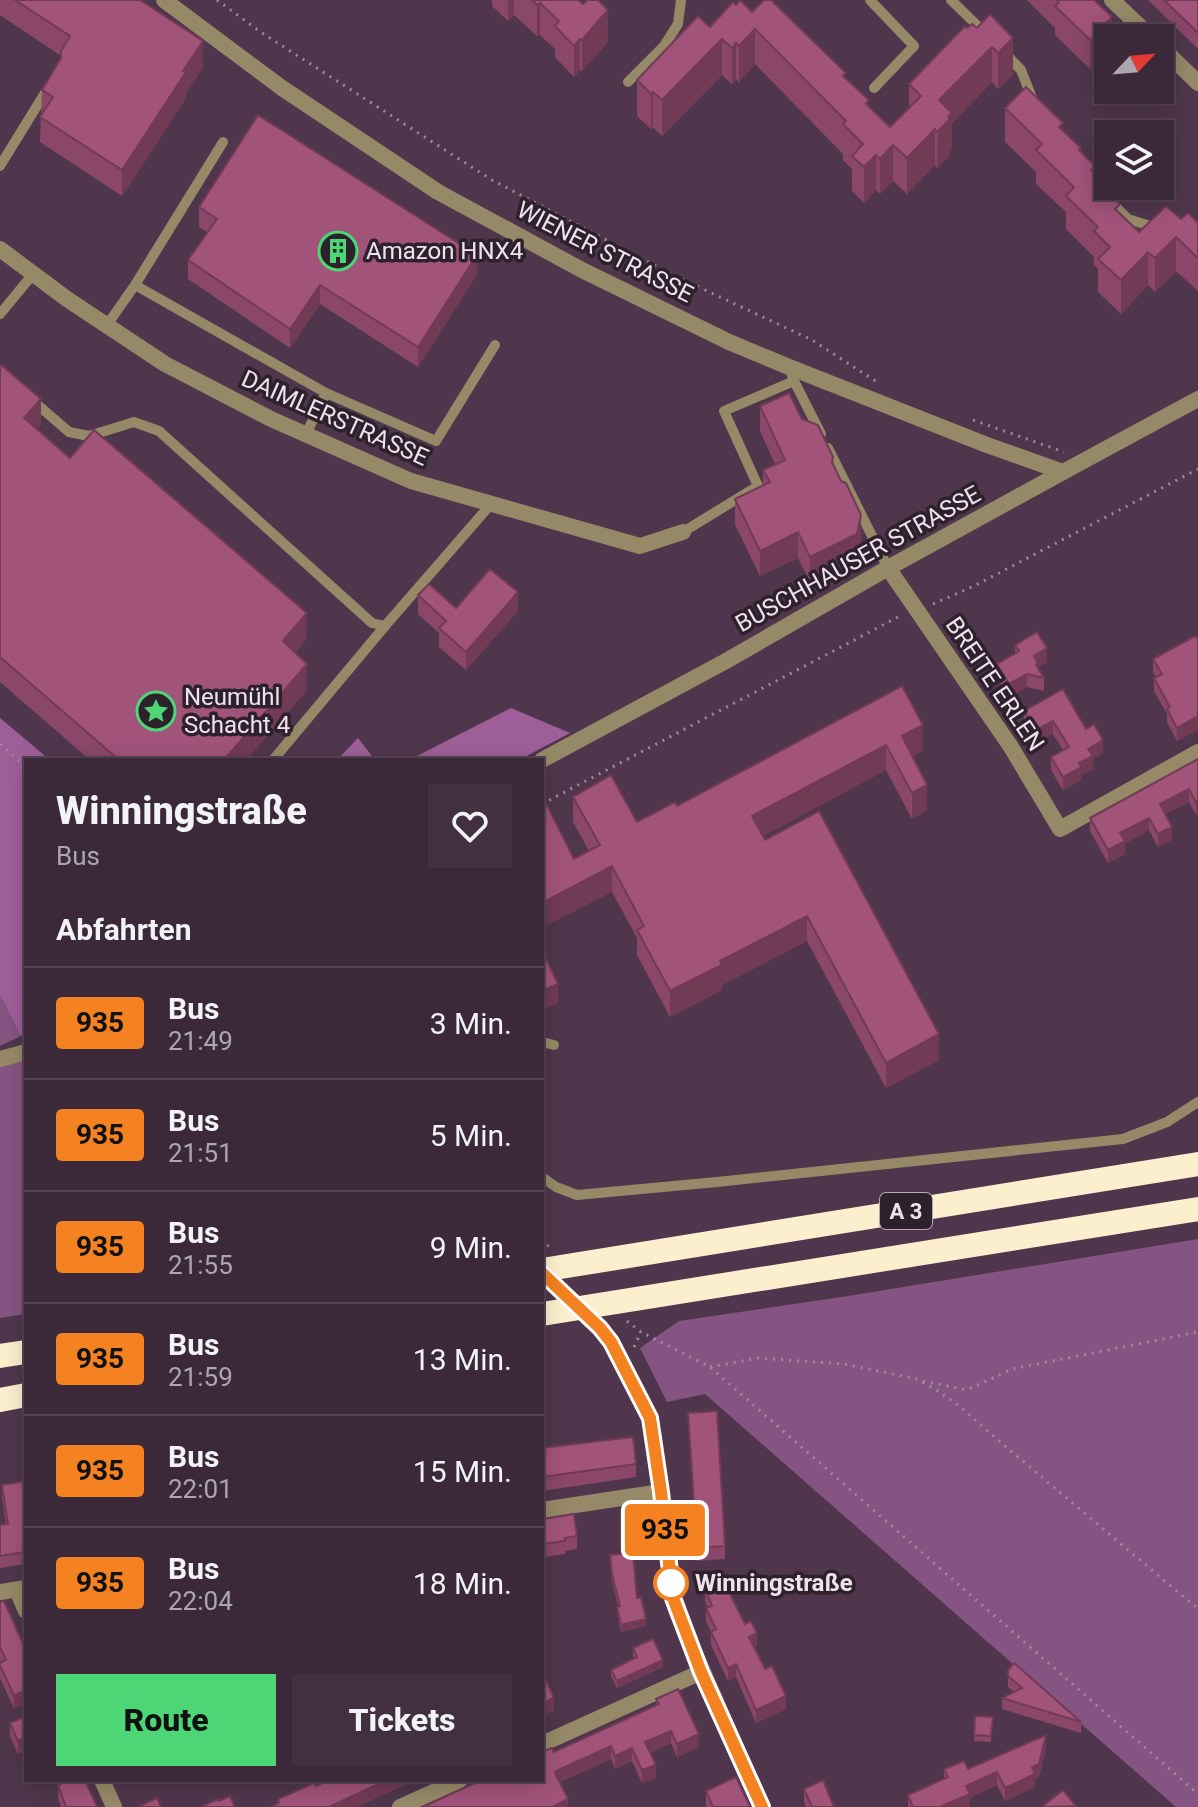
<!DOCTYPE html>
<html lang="de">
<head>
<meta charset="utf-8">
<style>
  body { margin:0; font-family:Roboto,sans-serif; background:#423041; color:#f1f3f6; height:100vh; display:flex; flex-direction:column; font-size:30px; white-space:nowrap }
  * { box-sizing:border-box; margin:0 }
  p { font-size:26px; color:#aca6ae }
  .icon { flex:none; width:44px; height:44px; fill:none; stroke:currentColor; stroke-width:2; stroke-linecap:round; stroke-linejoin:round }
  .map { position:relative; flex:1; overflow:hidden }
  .side { position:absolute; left:24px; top:758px; width:520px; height:1024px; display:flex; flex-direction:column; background:#3b2839; border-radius:0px; box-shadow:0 4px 20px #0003,0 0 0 2px #544453 }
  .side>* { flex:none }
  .badge { padding:0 16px; border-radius:6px; font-size:28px; line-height:52px }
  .needle { width:52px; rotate:64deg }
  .tools { position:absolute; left:1094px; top:24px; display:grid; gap:16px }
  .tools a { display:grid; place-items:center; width:80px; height:80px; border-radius:0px; background:#3b2839; box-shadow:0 4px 20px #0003,0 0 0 2px #544453; font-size:40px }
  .map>.badge { position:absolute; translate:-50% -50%; box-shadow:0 0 0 4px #fff }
  h2 { padding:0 32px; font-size:30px; line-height:72px }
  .round { display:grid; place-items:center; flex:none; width:84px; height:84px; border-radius:0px; background:#423041 }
  .summary { display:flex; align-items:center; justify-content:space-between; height:136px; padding:0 32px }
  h1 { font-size:38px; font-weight:800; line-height:60px }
  .button { display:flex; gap:16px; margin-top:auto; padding:16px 32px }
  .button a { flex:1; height:92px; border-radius:0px; background:#4dd676; color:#111; font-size:32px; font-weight:800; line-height:92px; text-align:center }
  .button a+a { background:#423041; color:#f1f3f6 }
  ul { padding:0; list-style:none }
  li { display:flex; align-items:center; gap:24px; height:112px; padding:0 32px; border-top:2px solid #544453 }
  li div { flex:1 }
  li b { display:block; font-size:30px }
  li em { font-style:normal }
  li .badge { min-width:88px; font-weight:700; text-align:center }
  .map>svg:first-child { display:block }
  .green { fill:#865482 }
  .forest { fill:#9e5f99 }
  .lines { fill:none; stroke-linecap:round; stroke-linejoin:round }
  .path { stroke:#9e8a9c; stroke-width:3; stroke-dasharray:2 6; stroke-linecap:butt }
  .service { stroke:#968967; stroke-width:10 }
  .minor { stroke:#968967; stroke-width:16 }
  .tertiary { stroke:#968967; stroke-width:16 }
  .motorway { stroke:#fbefce; stroke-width:24 }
  .wall { fill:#8a4769 }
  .shaded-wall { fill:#713a55 }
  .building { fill:#a1537a; stroke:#713a55; stroke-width:2 }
  .line-casing { stroke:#fff; stroke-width:18 }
  .line { stroke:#f58220; stroke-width:12 }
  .stop-dot { fill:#fff; stroke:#f58220; stroke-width:4 }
  .labels { text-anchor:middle; stroke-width:7; stroke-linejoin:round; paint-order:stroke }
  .shield { fill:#2d222c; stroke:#b6a8b4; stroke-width:2 }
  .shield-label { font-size:22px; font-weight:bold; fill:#f1e1ef }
  .poi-label { font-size:24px; fill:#f1e1ef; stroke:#2d222c; text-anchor:start }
  .street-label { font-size:24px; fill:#f1e1ef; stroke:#2d222c }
  .stop-label { font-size:24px; font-weight:bold; fill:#f1e1ef; stroke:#2d222c; text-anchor:start }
</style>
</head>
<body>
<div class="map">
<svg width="1198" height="1807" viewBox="0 0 1198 1807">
  <rect width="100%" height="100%" fill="#4f364c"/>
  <g class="green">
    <polygon points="0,995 21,1036 0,1046"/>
    <polygon points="26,1054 26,1314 0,1318 0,1061"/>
    <polygon points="1198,1239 1198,1807 1176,1807 705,1394 667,1402 640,1348 679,1321 848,1296"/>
  </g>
  <g class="forest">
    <polygon points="511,708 570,733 519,760 409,760"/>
    <polygon points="0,718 50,760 26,760 26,1034 21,1036 0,995"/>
    <polygon points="358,738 375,760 337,760"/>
  </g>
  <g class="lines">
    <g class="path">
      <polyline points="217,0 262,33 492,180 673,275 812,340 877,382"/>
      <polyline points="973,420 1064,452"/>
      <polyline points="933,604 974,586 1198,469"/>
      <polyline points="0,744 26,767"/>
      <polyline points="542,804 900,616"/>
      <polyline points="542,1239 549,1247"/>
      <polyline points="627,1321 641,1332 710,1367 1198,1794"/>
      <polyline points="634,1347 641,1332"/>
      <polyline points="710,1367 758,1358 844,1364 917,1379 935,1389 958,1405 1005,1446 1198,1609"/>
      <polyline points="923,1381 967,1390 1012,1369 1198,1332"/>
    </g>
    <g class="service">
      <polyline points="870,0 914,46 874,88"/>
      <polyline points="951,0 987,35"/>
      <polyline points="1004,52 1021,70 1034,103"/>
      <polyline points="628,82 664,46 678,24 681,0"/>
      <polyline points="0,166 48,88"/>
      <polyline points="1112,203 1128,219 1160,229"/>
      <polyline points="135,285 223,142"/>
      <polyline points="0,314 33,274"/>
      <polyline points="107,325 135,285 326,393 306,434"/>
      <polyline points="794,381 821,434"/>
      <polyline points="326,393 436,441 495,345"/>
      <polyline points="32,400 69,432 89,436 134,422 159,431 372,623 385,626 491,504"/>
      <polyline points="828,448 888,568"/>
      <polyline points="683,532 758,486 724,411 794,381 789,367"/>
      <polyline points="273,760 385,626"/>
      <polyline points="542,1042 554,1045"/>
      <polyline points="542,1177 556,1187 577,1195 717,1182 1123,1139 1167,1122 1198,1102"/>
    </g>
    <g class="minor">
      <polyline points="1112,0 1152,38"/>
      <polyline points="1160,46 1198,83"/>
      <polyline points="0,249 67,299 165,364 271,419 411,481 640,546 683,532"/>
      <polyline points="888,568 1011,747 1060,829 1198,752"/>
      <polyline points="542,760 726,661 888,568 1063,472"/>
      <polyline points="542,1510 661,1492"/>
      <polyline points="17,1590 26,1611"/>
      <polyline points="0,1592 26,1588"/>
      <polyline points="542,1744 701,1672"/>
      <polyline points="102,1780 114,1807"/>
      <polyline points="400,1807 460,1780"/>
    </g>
    <g class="tertiary">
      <polyline points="164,0 282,88 438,192 582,270 729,342 789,367 987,445 1063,472 1198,399"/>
      <polyline points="0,1059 26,1052"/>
      <polyline points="542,1273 600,1328 611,1342 650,1418 661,1492 673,1598 676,1610 762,1807"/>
    </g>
    <g class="motorway">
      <polyline points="542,1270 1198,1164"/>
      <polyline points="542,1314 1198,1209"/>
      <polyline points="0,1356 26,1352"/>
      <polyline points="0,1400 26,1395"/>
    </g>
  </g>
  <g class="wall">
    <polygon points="0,0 140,0 203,67 186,93 186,98 122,196 40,142 42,90 61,58 61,56 0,15"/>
    <polygon points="492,0 578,0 608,42 582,71 580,70 574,77 555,57 555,49 540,35 537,36 514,15 508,21 492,6"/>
    <polygon points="1027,0 1094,0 1112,38 1090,69 1055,35 1055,28"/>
    <polygon points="1148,0 1198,0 1198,49"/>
    <polygon points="736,5 752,12 846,78 869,106 890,127 909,108 909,84 967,28 977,28 990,14 1013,74 998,89 992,82 952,123 952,148 950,151 950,155 937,168 935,165 907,194 893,181 880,194 876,190 864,203 852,191 852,169 843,160 843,154 755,64 739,82 736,79 732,84 722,75 662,136 653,127 651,129 637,116 637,80 710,27"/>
    <polygon points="1005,108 1063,130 1081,152 1110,194 1120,214 1139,232 1181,219 1198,223 1198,291 1176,271 1155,292 1148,285 1121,314 1098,292 1098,269 1094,265 1094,257 1066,229 1066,212 1036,184 1036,172 1005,142"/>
    <polygon points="199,207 477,274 418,367 320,304 290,348 188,279 188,260 207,232 199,227"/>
    <polygon points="0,364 41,425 37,429 70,458 307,638 295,653 307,690 246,760 90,760 0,682"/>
    <polygon points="760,406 802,419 833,465 861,540 857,559 810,582 798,558 760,576 735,525 735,499 763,485 763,470 775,464 760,431"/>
    <polygon points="418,595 456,608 518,611 466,670 439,647 439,633 418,614"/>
    <polygon points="1198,639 1198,730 1177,741 1167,722 1167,714 1154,691 1154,678 1156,677 1153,672 1153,659"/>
    <polygon points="1015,645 1047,662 1038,667 1038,669 1044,678 1044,691 1027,687 1009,698 997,678 997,664 1015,654"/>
    <polygon points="902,686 923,751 912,756 927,810 912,819 886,770 763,836 939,1060 886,1088 807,941 722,985 722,990 670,1017 637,955 637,938 612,892 574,859 589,851 573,822 573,797 637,822 677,806"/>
    <polygon points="1024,711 1086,729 1103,753 1093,759 1093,769 1081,775 1081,780 1063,790 1051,770 1051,757 1063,750 1053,734 1040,741 1035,741 1024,724"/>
    <polygon points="1198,759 1198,814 1196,815 1189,802 1165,814 1172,840 1158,847 1149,830 1125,844 1125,854 1108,863 1090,831 1090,818"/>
    <polygon points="688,1413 725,1546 725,1559 697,1561"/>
    <polygon points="542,1448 636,1464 636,1477 542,1491"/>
    <polygon points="26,1481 26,1564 0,1568 0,1525 6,1524 2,1498 2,1485"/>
    <polygon points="542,1519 577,1536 577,1549 565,1551 565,1554 544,1557 545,1578 542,1579"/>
    <polygon points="610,1562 637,1598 646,1626 621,1632 617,1613 617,1607 618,1606 612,1581"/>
    <polygon points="705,1588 757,1646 754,1647 786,1709 756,1723 736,1677 728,1681 711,1645 711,1632 706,1621 706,1608 708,1608 705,1601"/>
    <polygon points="0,1602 26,1650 14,1709 0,1678 0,1663 1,1663 0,1660"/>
    <polygon points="633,1648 663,1667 617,1688 611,1676 611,1670 634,1659 633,1655"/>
    <polygon points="1008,1670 1081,1722 1081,1733 1002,1709 1002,1698 1014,1692 1008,1687"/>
    <polygon points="656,1699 699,1747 677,1757 671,1743 650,1753 656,1778 642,1783 632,1761 615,1769 611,1759 560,1782 568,1807 423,1807 554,1752 656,1705"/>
    <polygon points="26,1716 18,1754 10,1736 10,1723"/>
    <polygon points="975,1716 993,1717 991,1742 974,1741"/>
    <polygon points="1046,1748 1039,1777 1035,1779 1035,1787 1005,1801 997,1785 970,1798 969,1807 908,1807 908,1795 944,1778 944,1769 968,1769"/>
    <polygon points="58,1785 97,1807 61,1807 58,1798"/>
    <polygon points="804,1789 834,1807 806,1807 804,1802"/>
    <polygon points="706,1791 750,1807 706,1807"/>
  </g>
  <g class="shaded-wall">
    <polygon points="508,0 514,0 514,15 508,21"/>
    <polygon points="540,3 540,35 537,36 537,5"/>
    <polygon points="608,10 608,42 582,71 582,40"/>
    <polygon points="1112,17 1112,38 1108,38 1108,50 1090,69 1090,40"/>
    <polygon points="755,29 755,64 739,82 739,46"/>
    <polygon points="1013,38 1013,74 998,89 998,53"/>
    <polygon points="580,39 580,70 574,77 574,46"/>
    <polygon points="722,39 722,75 662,136 662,100"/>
    <polygon points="203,41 203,67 186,93 186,98 122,196 122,170"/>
    <polygon points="736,43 736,79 732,84 732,48"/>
    <polygon points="992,47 992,82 952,123 952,148 950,151 950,155 937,168 939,100"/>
    <polygon points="653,92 653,127 651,129 651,94"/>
    <polygon points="935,129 935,165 907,194 907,158"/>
    <polygon points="893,145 893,181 880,194 880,159"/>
    <polygon points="876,155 876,190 864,203 864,167"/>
    <polygon points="1176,237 1176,271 1155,292 1155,258"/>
    <polygon points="1148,252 1148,285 1121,314 1121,280"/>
    <polygon points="477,255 477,274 418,367 418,347"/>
    <polygon points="320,285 320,304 290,348 290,329"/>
    <polygon points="41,399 41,425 24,444 24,418"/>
    <polygon points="861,515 861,540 857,559 810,582 810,557"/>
    <polygon points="798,532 798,558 760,576 760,551"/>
    <polygon points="518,592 518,611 466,670 466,652"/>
    <polygon points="307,613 307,638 283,667 283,641"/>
    <polygon points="1047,648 1047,662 1038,667 1038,676 1036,678 1034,656"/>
    <polygon points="307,664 307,690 246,760 224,760"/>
    <polygon points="1027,674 1027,687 1009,698 1009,684"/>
    <polygon points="1198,716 1198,730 1177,741 1177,728"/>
    <polygon points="1053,721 1053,734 1040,741 1040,728"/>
    <polygon points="923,725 923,751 902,762 902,736"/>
    <polygon points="1103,740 1103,753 1093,759 1093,769 1081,775 1081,780 1063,790 1063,777 1079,763 1088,749"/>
    <polygon points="886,745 886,770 752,842 752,816"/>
    <polygon points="927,785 927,810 912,819 912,793"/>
    <polygon points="1189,789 1189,802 1160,817 1160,804"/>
    <polygon points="1198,801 1198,814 1196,815 1196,802"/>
    <polygon points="1149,818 1149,830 1125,844 1125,854 1108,863 1108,850 1120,833"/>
    <polygon points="1172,827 1172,840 1158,847 1158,834"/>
    <polygon points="612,866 612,892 542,928 542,903"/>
    <polygon points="807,916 807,941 722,985 722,990 670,1017 670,991 720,961"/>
    <polygon points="558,984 558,1003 542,1010 542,991"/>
    <polygon points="939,1034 939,1060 886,1088 886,1063"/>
    <polygon points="646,1619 646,1626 621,1632 621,1625"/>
    <polygon points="757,1633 757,1646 749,1650 749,1637"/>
    <polygon points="663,1660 663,1667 617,1688 617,1681"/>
    <polygon points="736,1664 736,1677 728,1681 728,1668"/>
    <polygon points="26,1690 26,1703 14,1709 14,1696"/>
    <polygon points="786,1696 786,1709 756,1723 756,1710"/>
    <polygon points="554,1698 554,1711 542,1716 542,1703"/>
    <polygon points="671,1731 671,1743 645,1755 645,1742"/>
    <polygon points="699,1734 699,1747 677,1757 677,1744"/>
    <polygon points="1046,1735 1046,1748 1039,1777 1035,1779 1035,1787 1005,1801 1005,1788 1032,1767"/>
    <polygon points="26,1737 26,1750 18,1754 18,1741"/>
    <polygon points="611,1746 611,1759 556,1784 556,1771"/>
    <polygon points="632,1748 632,1761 615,1769 615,1756"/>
    <polygon points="656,1765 656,1778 642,1783 642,1770"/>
    <polygon points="997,1772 997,1785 970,1798 970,1807 940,1807 966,1786"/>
    <polygon points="387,1780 405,1780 405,1785 357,1807 329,1807"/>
    <polygon points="568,1799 568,1807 552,1807"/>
  </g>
  <g class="building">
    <polygon points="15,0 140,0 203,41 183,71 186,72 122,170 40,117 53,97 42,90 61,58 61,51 70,36"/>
    <polygon points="532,0 578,0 583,4 588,0 598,0 608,10 582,40 580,39 574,46 555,26 559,21 540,3 537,5"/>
    <polygon points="740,0 752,12 764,0 771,0 846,73 843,76 869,100 866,104 890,127 921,96 909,84 965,26 967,28 972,24 977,28 990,14 1013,38 998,53 992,47 939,100 952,113 948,117 950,119 937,132 935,129 907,158 893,145 880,159 876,155 864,167 852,156 863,144 843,124 846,121 755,29 739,46 736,43 732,48 722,39 662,100 653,92 651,94 637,80 698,16 710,27 733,2 736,5"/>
    <polygon points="1056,0 1094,0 1112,17 1090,40 1055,6 1059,3"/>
    <polygon points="1164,0 1198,0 1198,33"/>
    <polygon points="1026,87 1063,123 1059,127 1081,148 1079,150 1095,166 1091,170 1110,188 1107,191 1120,204 1115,209 1139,232 1166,206 1181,219 1188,213 1198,223 1198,258 1176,237 1155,258 1148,252 1121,280 1098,259 1110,247 1094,231 1098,227 1066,196 1074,187 1036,150 1042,144 1005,108"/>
    <polygon points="258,115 477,255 418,347 320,285 290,329 188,260 217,219 199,207"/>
    <polygon points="0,364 41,399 24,418 70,458 94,430 307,613 283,641 307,664 224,760 119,760 0,657"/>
    <polygon points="789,393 802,419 818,425 833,457 832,462 841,481 846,483 861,515 857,534 810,557 798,532 760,551 735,499 770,482 763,470 785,460 760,406"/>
    <polygon points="490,569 518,592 466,652 439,628 446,621 418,595 429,584 456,608"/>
    <polygon points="1037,632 1047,648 1034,656 1038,663 1036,665 1044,678 1027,674 1009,684 997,664 1019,651 1015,645"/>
    <polygon points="1195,636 1198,639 1198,716 1177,728 1167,709 1170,707 1154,678 1162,674 1153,659"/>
    <polygon points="902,686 923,725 902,736 927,785 912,793 886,745 752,816 765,840 819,811 939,1034 886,1063 807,916 720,961 722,965 670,991 637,930 644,926 612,866 542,903 542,808 547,805 574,859 600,845 573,797 611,775 637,822 675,802 677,806"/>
    <polygon points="1063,689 1086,729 1094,724 1103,740 1088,749 1093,756 1079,763 1081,767 1063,777 1051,757 1069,747 1053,721 1040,728 1035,728 1024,711"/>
    <polygon points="1198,759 1198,801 1196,802 1189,789 1160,804 1172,827 1158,834 1149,818 1120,833 1125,841 1108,850 1090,818"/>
    <polygon points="542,950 558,984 542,991"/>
    <polygon points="717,1411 725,1546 697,1548 688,1413"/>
    <polygon points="633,1437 636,1464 542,1477 542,1448"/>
    <polygon points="26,1481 26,1552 0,1556 0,1525 8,1524 2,1485"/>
    <polygon points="574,1514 577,1536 565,1538 565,1541 543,1544 545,1565 542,1566 542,1519"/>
    <polygon points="633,1553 637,1598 641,1597 646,1619 621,1625 617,1607 620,1606 612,1574 610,1555"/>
    <polygon points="723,1580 745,1624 751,1621 757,1633 749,1637 765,1669 772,1666 786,1696 756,1710 736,1664 728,1668 711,1632 716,1629 706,1608 712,1606 705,1588"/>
    <polygon points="4,1601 26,1650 26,1690 14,1696 0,1665 0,1663 6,1660 0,1647 0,1602"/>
    <polygon points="653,1639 663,1660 617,1681 611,1670 637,1657 633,1648"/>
    <polygon points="1014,1663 1081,1722 1002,1698 1022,1688 1008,1676 1008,1670"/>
    <polygon points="542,1671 554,1698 542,1703"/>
    <polygon points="678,1689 699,1734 677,1744 671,1731 645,1742 656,1765 642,1770 632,1748 615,1756 611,1746 556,1771 555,1773 568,1799 552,1807 423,1807 481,1780 542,1780 542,1752 552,1748 554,1752 659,1704 656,1699"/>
    <polygon points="26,1716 26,1737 18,1741 10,1723"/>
    <polygon points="975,1716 993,1717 991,1736 974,1735"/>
    <polygon points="1046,1735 1039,1764 1032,1767 1035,1774 1005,1788 997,1772 966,1786 970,1794 940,1807 913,1807 908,1795 948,1777 944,1769 964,1761 968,1769"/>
    <polygon points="736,1777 750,1807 713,1807 706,1791"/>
    <polygon points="69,1780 85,1780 97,1807 66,1807 58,1785"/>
    <polygon points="329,1780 387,1780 329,1807 271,1807 279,1803 278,1799 314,1783 316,1786"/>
    <polygon points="823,1780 834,1807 812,1807 804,1789"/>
    <polygon points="1063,1790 1076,1806 1045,1807 1044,1805"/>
    <polygon points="230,1796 235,1807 201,1807 218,1799 219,1801"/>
    <polygon points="157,1798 161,1807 138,1807"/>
  </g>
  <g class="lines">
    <defs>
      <polyline id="line" points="542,1273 600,1328 611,1342 650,1418 661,1492 673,1598 701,1672 762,1807"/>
    </defs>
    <use href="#line" class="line-casing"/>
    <use href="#line" class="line"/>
  </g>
  <defs>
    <symbol id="building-ring" viewBox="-11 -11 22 22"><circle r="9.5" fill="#2d222c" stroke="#4dd676" stroke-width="1.5"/><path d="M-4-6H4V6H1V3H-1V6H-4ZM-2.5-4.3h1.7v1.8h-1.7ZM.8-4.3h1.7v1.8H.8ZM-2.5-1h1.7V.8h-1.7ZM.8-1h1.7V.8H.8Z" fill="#4dd676"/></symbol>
    <symbol id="sight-ring" viewBox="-11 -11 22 22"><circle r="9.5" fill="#2d222c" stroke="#4dd676" stroke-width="1.5"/><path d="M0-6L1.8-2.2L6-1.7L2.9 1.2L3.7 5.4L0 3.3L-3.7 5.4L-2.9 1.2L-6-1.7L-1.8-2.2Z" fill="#4dd676"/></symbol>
  </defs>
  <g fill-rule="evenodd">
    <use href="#building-ring" x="316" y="229" width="44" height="44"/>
    <use href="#sight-ring" x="134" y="689" width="44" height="44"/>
  </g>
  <circle class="stop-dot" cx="671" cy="1583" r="16"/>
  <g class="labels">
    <rect class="shield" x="880" y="1193" width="52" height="36" rx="6"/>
    <g class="shield-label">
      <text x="906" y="1219">A 3</text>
    </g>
    <g class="poi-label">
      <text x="366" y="259">Amazon HNX4</text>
      <text x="184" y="705">Neumühl<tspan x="184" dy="28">Schacht 4</tspan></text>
    </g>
    <g class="street-label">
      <text transform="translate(605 252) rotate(27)" y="8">WIENER STRASSE</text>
      <text transform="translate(335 418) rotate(24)" y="8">DAIMLERSTRASSE</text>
      <text transform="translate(858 559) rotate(-29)" y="8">BUSCHHAUSER STRASSE</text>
      <text transform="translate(995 684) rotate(56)" y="8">BREITE ERLEN</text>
    </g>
    <g class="stop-label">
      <text x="695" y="1591">Winningstraße</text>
    </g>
  </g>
</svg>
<div class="tools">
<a><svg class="needle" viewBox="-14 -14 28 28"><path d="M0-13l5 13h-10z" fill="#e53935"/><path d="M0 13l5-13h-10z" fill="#aca6ae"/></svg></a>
<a><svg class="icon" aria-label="layers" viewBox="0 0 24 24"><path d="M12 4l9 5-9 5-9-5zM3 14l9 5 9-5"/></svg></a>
</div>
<b class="badge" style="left:665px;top:1530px;background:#f58220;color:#111">935</b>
<section class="side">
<div class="summary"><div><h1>Winningstraße</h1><p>Bus</p></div><a class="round"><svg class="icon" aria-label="heart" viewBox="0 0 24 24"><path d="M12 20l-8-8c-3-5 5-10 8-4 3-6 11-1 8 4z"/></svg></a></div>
<h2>Abfahrten</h2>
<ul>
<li><span class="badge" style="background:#f58220;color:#111">935</span><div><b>Bus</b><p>21:49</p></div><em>3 Min.</em></li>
<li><span class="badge" style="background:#f58220;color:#111">935</span><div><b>Bus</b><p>21:51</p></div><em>5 Min.</em></li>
<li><span class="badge" style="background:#f58220;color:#111">935</span><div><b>Bus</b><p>21:55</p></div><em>9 Min.</em></li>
<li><span class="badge" style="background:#f58220;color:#111">935</span><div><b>Bus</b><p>21:59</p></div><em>13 Min.</em></li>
<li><span class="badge" style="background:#f58220;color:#111">935</span><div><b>Bus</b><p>22:01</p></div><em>15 Min.</em></li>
<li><span class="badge" style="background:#f58220;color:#111">935</span><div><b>Bus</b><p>22:04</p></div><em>18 Min.</em></li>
</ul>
<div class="button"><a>Route</a><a>Tickets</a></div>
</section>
</div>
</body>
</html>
